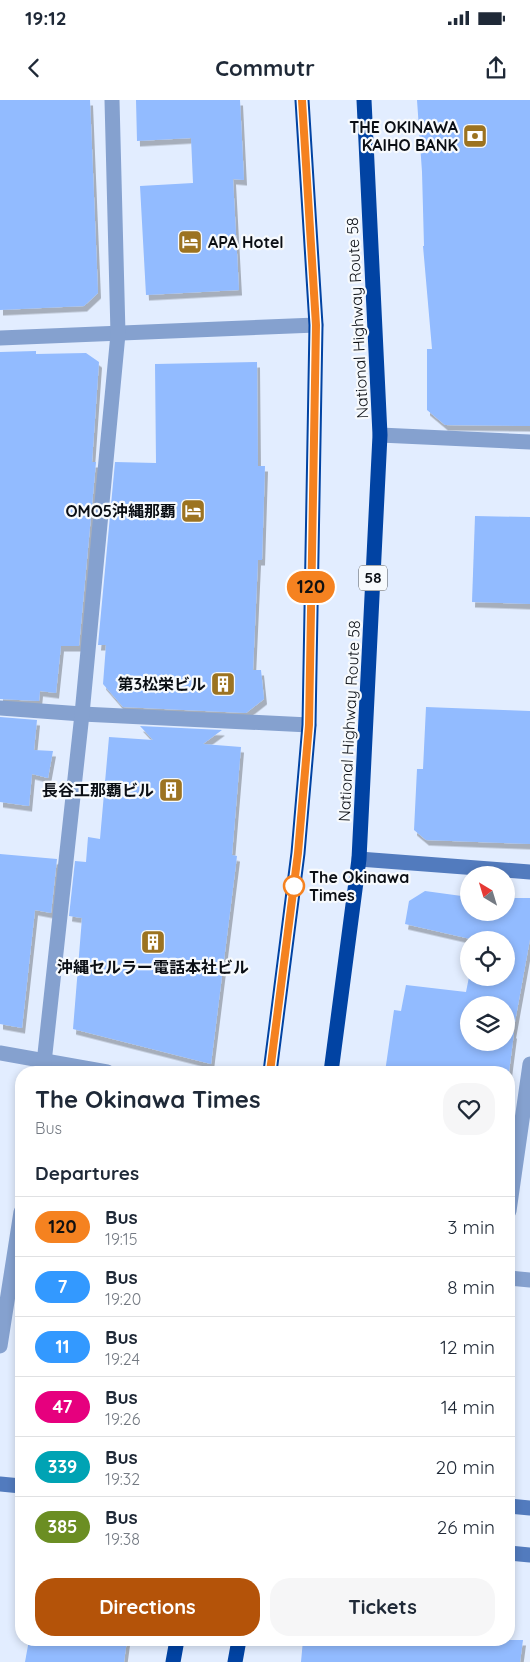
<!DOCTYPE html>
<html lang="en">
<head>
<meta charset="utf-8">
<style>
  body { margin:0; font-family:Quicksand,"Noto Sans JP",sans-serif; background:#f6f6f7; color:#1f2937; height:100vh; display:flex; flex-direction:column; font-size:19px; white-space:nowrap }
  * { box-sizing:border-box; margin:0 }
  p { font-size:16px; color:#747a83 }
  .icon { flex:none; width:28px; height:28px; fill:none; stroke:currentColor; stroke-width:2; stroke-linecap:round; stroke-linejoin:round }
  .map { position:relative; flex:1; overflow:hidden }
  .drawer { position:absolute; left:15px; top:966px; width:500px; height:580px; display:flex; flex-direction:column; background:#fff; border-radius:20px; box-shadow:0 2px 8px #0003 }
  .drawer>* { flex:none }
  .badge { padding:0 10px; border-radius:16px; font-size:18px; line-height:32px }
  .needle { width:32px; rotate:322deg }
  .controls { position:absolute; left:460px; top:766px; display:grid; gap:10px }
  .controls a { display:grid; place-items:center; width:55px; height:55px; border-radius:50%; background:#fff; box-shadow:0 2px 8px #0003; font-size:25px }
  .map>.badge { position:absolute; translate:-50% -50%; box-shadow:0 0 0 2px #fff }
  h2 { padding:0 20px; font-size:19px; line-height:45px }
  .round { display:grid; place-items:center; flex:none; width:52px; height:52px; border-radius:20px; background:#f6f6f7 }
  .head { display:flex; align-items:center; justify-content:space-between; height:85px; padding:0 20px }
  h1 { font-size:24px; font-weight:700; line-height:38px }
  .primary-button { display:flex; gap:10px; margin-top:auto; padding:10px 20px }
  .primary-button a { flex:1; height:58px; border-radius:20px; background:#b45309; color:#fff; font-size:20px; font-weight:700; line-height:58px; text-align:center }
  .primary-button a+a { background:#f6f6f7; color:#1f2937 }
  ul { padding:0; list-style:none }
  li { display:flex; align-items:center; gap:15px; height:60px; padding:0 20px; border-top:1px solid #e0e1e3 }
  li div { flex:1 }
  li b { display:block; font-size:19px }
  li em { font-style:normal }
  li .badge { min-width:55px; font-weight:700; text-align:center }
  .status { display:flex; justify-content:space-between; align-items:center; height:35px; padding:0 25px; background:#fff; direction:ltr }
  .status svg { height:14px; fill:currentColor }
  header { display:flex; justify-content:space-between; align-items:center; height:65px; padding:0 20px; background:#fff; font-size:22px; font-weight:700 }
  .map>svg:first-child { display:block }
  .building { fill:#92bbff; fill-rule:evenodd; filter:url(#shadow) }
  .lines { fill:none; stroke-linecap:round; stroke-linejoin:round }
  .street { stroke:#85a1cf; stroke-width:15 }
  .secondary { stroke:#527bbe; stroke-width:15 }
  .highway { stroke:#0143a3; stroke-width:15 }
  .line-casing { stroke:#fff; stroke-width:11 }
  .line { stroke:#f58220; stroke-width:8 }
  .stop-dot { fill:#fff; stroke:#f58220; stroke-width:2.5 }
  .labels { text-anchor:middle; stroke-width:4.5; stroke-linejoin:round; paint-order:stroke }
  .shield { fill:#f7fafd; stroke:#52565b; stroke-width:1 }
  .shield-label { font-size:15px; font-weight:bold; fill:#0b0f15 }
  .poi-label { font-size:16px; font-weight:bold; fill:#0b0f15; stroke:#f7fafd; text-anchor:end }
  .street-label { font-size:16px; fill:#0b0f15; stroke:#f7fafd }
  .stop-label { font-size:16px; font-weight:bold; fill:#0b0f15; stroke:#f7fafd; text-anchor:start }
</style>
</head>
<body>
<div class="status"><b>19:12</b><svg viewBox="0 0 49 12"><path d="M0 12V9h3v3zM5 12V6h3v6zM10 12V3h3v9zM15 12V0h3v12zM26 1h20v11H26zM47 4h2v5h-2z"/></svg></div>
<header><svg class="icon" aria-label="back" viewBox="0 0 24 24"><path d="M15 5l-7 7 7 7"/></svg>Commutr<svg class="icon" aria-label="share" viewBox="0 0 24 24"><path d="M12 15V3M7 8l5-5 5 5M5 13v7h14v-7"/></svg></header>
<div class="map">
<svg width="530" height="1562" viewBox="0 0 530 1562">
  <defs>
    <filter id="shadow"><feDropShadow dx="3" dy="5.5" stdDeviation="0" flood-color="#0004"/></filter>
  </defs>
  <rect width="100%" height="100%" fill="#e2edff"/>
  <g class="building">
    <polygon points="0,0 90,0 98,193 84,206 0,210"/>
    <polygon points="136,0 240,0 244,80 233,79 239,190 146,195 140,86 193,83 191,38 137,41"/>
    <polygon points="417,0 530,0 530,326 445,325 427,310 427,249 432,249 423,146 424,146 422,72"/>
    <polygon points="36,251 36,254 86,253 99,262 92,362 96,362 79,546 61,546 56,593 40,591 39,601 0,599 0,252"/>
    <polygon points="257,262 258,366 265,366 262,460 258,460 253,570 261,570 264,599 246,613 123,607 103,584 106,545 98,545 115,362 156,363 155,264"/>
    <polygon points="475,416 530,417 530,504 472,502"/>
    <polygon points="426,607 530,611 530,744 426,740 414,730 417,669 423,669"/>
    <polygon points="0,617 37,620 34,650 53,651 48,678 32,674 29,706 0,702"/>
    <polygon points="140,626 222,630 203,644 241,647 232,755 237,756 211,964 73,929 82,818 69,816 75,761 86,762 88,737 100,739 109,637 153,640"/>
    <polygon points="0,754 57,759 51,813 35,810 22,928 0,924"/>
    <path d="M 425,791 L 469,797 L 469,812 L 506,812 L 506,798 L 530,798 L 530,839 L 513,933 L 514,933 L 509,972 L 385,972 L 394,910 L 401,911 L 406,885 L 466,892 L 469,877 L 506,878 L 506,840 L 475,840 L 405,824 L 409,801 ZM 469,905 L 506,905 L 506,942 L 469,942 Z"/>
    <polygon points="29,1540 127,1540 124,1562 25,1562"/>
    <polygon points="303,1540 523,1540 520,1562 301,1562"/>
  </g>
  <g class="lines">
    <g class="street">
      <polyline points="0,238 316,225"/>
      <polyline points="380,335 530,342"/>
      <polyline points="0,608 82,614 309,625"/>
      <polyline points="0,953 107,972"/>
      <polyline points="43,972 82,614 118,234 112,0"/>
      <polyline points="509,1111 530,964"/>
      <polyline points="509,1178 530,1180"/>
      <polyline points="0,1246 21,1112"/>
    </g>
    <g class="secondary">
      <polyline points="359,759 530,772"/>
      <polyline points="0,1384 21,1386"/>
      <polyline points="509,1406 530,1408"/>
      <polyline points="509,1453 530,1455"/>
    </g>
    <g class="highway">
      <polyline points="270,972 298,753 309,625 316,225 302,0"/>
      <polyline points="331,972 359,759 380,335 364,0"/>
      <polyline points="173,1562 177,1540"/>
      <polyline points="235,1562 239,1540"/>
    </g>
  </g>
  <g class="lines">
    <defs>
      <polyline id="line" points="270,972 298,753 309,625 316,225 302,0"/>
    </defs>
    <use href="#line" class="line-casing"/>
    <use href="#line" class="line"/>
  </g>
  <defs>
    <symbol id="bank-square" viewBox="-11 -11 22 22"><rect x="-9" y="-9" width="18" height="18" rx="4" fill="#9c7321" stroke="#f7fafd"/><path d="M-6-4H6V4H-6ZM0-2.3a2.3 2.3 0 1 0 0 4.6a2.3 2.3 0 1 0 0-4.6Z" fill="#fff"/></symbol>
    <symbol id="hotel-square" viewBox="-11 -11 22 22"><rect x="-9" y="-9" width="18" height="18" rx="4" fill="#9c7321" stroke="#f7fafd"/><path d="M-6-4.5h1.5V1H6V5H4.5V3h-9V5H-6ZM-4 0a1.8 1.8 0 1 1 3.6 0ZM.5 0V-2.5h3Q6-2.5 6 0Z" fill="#fff"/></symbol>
    <symbol id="building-square" viewBox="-11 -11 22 22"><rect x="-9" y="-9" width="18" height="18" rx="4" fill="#9c7321" stroke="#f7fafd"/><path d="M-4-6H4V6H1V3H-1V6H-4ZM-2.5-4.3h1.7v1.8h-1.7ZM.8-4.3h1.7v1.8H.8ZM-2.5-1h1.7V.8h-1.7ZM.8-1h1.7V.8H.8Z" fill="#fff"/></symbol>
  </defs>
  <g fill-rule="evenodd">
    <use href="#bank-square" x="461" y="22" width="28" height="28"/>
    <use href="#hotel-square" x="176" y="128" width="28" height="28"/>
    <use href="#hotel-square" x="179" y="397" width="28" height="28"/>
    <use href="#building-square" x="209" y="570" width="28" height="28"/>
    <use href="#building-square" x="157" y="676" width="28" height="28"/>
    <use href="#building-square" x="139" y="828" width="28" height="28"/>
  </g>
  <circle class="stop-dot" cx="294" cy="786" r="10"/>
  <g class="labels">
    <rect class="shield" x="359" y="465.5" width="28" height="25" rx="4"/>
    <g class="shield-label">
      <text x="373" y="483">58</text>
    </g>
    <g class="poi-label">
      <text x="458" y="33">THE OKINAWA<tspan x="458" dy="18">KAIHO BANK</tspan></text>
      <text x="208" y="148" text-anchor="start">APA Hotel</text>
      <text x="176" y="417">OMO5沖縄那覇</text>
      <text x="206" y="590">第3松栄ビル</text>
      <text x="154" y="696">長谷工那覇ビル</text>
      <text x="153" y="873" text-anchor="middle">沖縄セルラー電話本社ビル</text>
    </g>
    <g class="street-label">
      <text transform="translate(357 218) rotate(-93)" y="6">National Highway Route 58</text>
      <text transform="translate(349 621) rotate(-87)" y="6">National Highway Route 58</text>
    </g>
    <g class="stop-label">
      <text x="309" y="783">The Okinawa<tspan x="309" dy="18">Times</tspan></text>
    </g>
  </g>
</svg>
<div class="controls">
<a><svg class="needle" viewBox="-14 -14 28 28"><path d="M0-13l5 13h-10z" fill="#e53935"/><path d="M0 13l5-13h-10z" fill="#747a83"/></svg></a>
<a><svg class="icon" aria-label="locate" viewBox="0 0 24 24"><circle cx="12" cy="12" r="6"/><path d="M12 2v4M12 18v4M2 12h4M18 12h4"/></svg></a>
<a><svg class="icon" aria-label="layers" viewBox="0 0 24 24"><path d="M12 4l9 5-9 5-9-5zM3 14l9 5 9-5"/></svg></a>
</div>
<b class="badge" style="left:311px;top:487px;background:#f58220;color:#111">120</b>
<section class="drawer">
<div class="head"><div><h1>The Okinawa Times</h1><p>Bus</p></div><a class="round"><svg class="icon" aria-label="heart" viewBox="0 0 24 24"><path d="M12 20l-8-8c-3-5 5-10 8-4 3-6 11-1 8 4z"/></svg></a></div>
<h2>Departures</h2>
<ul>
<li><span class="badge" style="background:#f58220;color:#111">120</span><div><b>Bus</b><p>19:15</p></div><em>3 min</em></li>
<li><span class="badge" style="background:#39f;color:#fff">7</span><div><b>Bus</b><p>19:20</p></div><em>8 min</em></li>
<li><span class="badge" style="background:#39f;color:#fff">11</span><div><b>Bus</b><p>19:24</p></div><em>12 min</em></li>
<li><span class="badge" style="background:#e6007e;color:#fff">47</span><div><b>Bus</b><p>19:26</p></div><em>14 min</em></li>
<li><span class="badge" style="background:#00a3b4;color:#fff">339</span><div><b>Bus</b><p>19:32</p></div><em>20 min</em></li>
<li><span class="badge" style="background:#6b8e23;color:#fff">385</span><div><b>Bus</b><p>19:38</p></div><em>26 min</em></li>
</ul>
<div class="primary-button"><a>Directions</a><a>Tickets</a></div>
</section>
</div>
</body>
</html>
